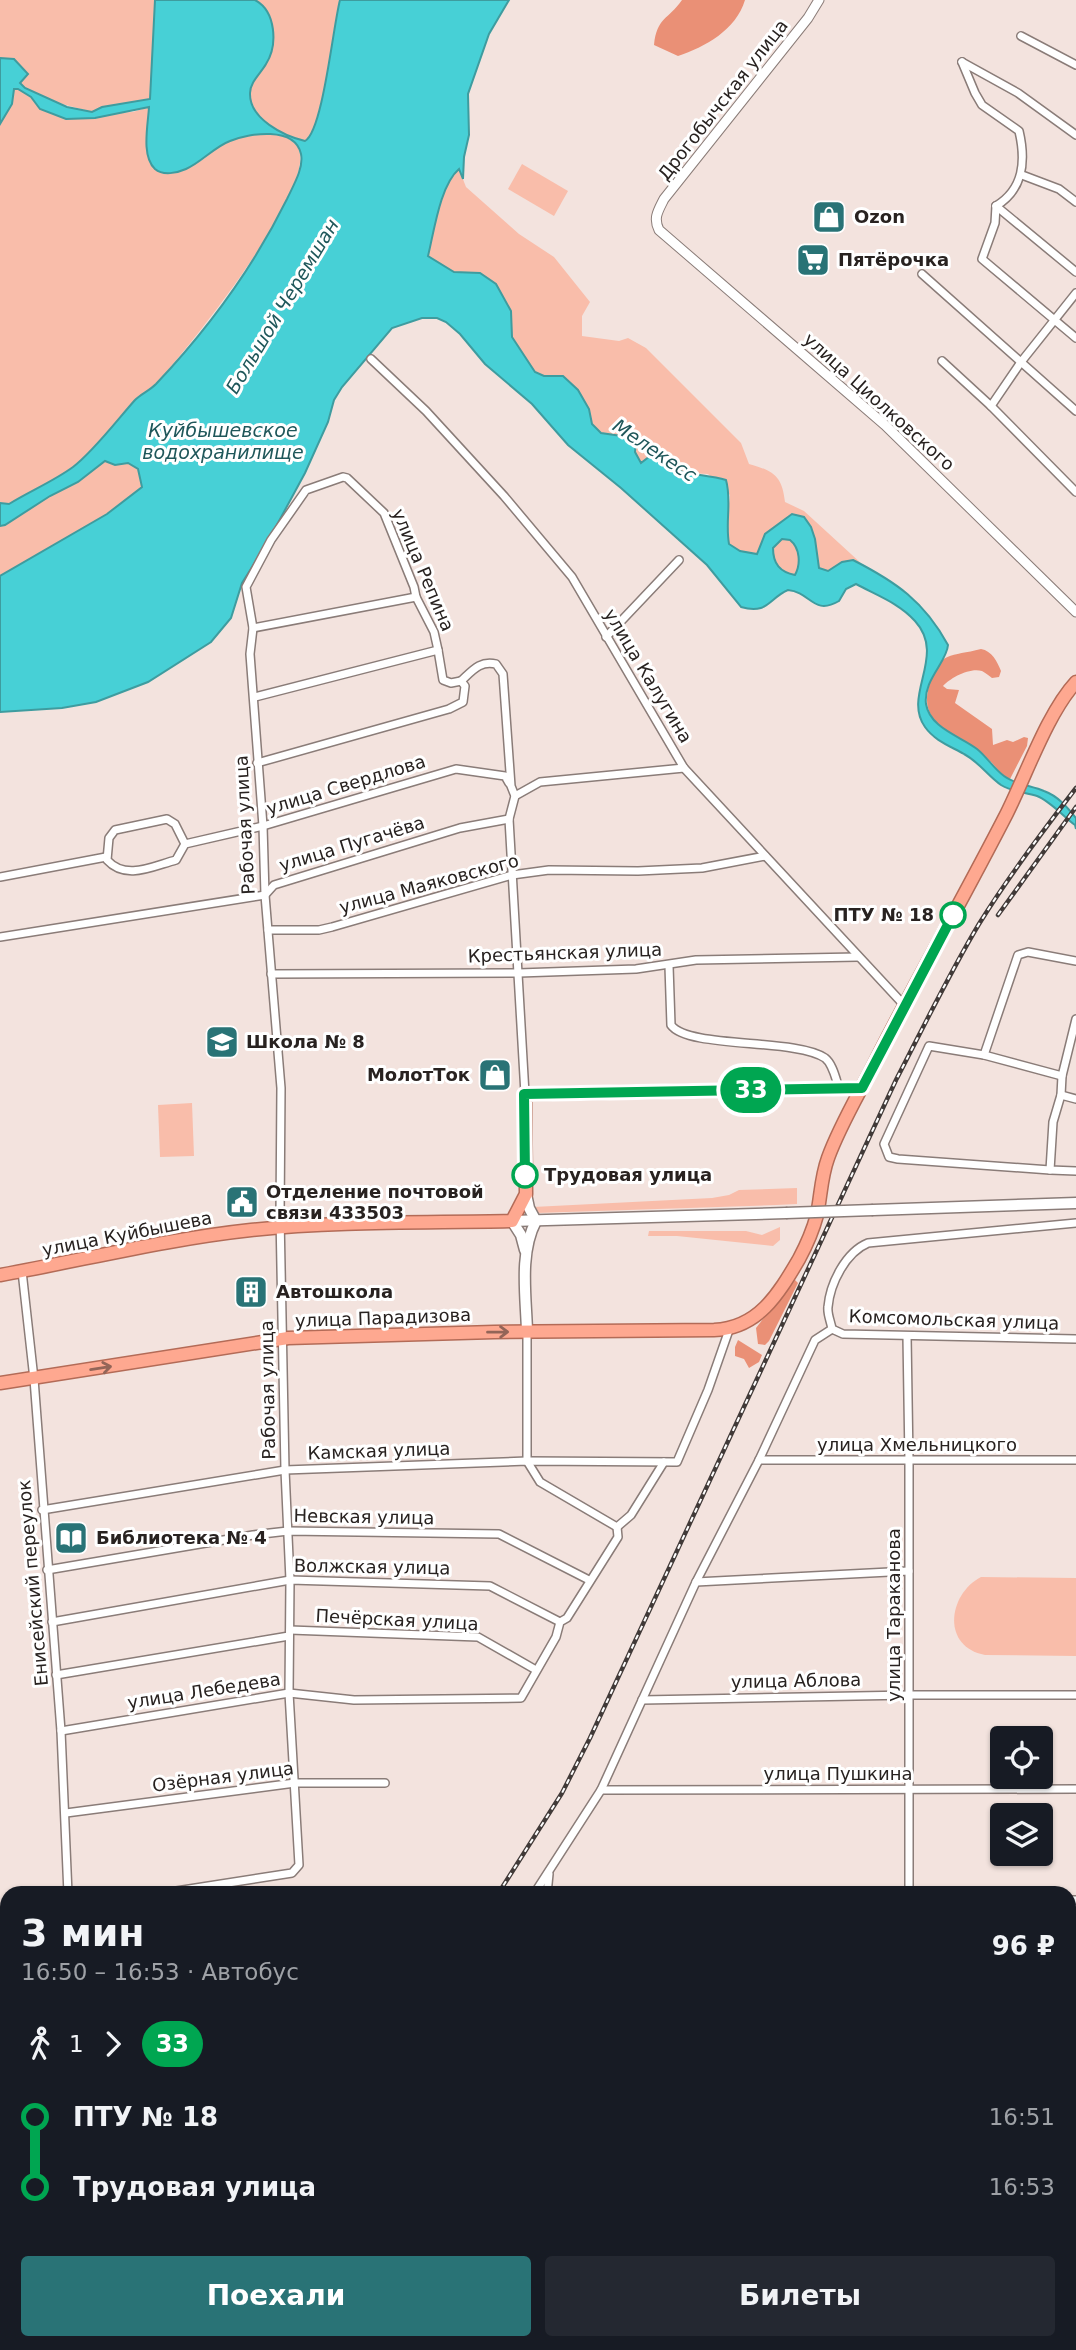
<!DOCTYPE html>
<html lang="ru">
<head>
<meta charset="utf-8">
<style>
  body { margin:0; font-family:"DejaVu Sans",sans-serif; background:#242831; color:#f1f3f6; height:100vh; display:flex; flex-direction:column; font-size:26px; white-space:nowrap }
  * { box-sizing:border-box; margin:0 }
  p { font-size:23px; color:#9ea1a6 }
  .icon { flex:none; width:38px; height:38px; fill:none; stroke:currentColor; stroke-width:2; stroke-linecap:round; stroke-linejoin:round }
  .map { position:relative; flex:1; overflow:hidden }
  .drawer { position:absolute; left:0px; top:1886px; width:1076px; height:464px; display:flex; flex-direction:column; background:#171b24; border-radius:21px 21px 0 0; box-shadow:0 2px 5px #0004 }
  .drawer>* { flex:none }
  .badge { padding:0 14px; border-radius:23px; font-size:24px; line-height:46px }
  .fabs { position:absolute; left:990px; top:1726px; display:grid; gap:14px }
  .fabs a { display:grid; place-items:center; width:63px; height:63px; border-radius:7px; background:#171b24; box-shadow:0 2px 5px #0004; font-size:35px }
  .map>.badge { position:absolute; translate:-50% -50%; box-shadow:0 0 0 4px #fff }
  .legs { display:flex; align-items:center; gap:10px; height:77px; padding:0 21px; font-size:23px }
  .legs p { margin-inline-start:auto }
  .head { display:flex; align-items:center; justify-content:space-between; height:119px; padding:0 21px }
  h1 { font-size:38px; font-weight:600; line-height:52px }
  .action { display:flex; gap:14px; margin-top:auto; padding:14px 21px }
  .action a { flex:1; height:80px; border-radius:7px; background:#297376; color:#fff; font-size:28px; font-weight:600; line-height:80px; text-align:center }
  .action a+a { background:#242831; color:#f1f3f6 }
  ul { padding:0 21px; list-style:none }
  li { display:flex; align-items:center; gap:24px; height:70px; font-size:26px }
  li i { display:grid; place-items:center; width:10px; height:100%; margin:0 9px; background:currentColor }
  li i::after { content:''; width:18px; height:18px; margin:-9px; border:5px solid; border-radius:50%; background:#171b24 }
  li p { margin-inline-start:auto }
  li:first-child i { background:linear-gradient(#0000 50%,currentColor 0) }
  li:last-child i { background:linear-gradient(currentColor 50%,#0000 0) }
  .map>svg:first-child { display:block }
  .green { fill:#f9bdaa }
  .forest { fill:#ea9076 }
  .water { fill:#47d0d6; stroke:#3e9c9f; stroke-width:2; fill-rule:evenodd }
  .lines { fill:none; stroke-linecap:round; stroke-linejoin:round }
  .minor-casing { stroke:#8a7c78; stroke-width:10 }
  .tertiary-casing { stroke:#8a7c78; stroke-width:11 }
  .secondary-casing { stroke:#8a7c78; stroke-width:13 }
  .trunk-casing { stroke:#b36b57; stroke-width:15 }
  .minor { stroke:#fff; stroke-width:7 }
  .tertiary { stroke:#fff; stroke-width:9 }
  .secondary { stroke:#fff; stroke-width:10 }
  .trunk { stroke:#fea890; stroke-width:12 }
  .rail-casing { stroke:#413a38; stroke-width:4.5 }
  .rail { stroke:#fff; stroke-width:2; stroke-dasharray:5; stroke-linecap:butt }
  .secondary-bridge-casing { stroke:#8a7c78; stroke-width:13; stroke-linecap:butt }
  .secondary-bridge { stroke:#fff; stroke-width:10 }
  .oneway { stroke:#936558 }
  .line-1-casing { stroke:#fff; stroke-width:16 }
  .line-1 { stroke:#00a651; stroke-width:10 }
  .stop-1-dot { fill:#fff; stroke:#00a651; stroke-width:3.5 }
  .labels { text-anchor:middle; stroke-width:6; stroke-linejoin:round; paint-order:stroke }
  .street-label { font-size:18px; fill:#282220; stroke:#fff }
  .poi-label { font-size:18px; font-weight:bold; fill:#282220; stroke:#fff; text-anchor:start }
  .stop-label { font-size:18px; font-weight:bold; fill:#282220; stroke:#fff; text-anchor:end }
  .water-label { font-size:19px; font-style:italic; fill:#1f575a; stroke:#fff }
</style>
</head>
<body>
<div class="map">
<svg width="1076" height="2350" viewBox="0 0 1076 2350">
  <rect width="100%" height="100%" fill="#f3e3de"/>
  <g class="green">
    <polygon points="0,0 155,0 150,99 102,107 92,112 51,101 25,88 20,83 28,73 14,59 0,58"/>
    <path d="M 255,0 L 340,0 C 329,40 328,107 308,140 C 286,143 249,116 250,92 C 251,81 261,73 266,64 C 278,45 276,11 255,0 Z"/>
    <path d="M 14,89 C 26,89 33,100 40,109 L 95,118 L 114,113 L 133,112 L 149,107 L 148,158 C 160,159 185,165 196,163 C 203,161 211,152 217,148 C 238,134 277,124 296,145 C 327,178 182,356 155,385 C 149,391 140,394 134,401 C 118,419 92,453 73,467 C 54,481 30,492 9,504 L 0,503 L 0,124 L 12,104 Z"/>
    <polygon points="522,164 568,191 554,216 508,189"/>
    <path d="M 459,169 L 466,187 L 519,234 L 554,257 L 590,302 L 582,316 L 582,336 L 619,341 L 628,338 L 646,348 L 741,443 L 749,464 C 774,471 782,476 785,502 L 804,511 L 863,565 C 847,557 842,562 828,571 L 819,568 L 815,539 L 804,517 L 757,554 L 740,551 L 729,544 L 726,530 L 730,495 L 708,474 C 685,474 664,465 641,463 L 635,452 L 636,438 L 601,433 L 592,424 L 589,409 L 578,390 L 563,376 L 544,376 L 535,372 L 512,336 L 511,311 L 480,273 L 454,272 L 428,256 C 434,232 440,185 459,169 Z"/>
    <polygon points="105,461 115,465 128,463 138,469 142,487 107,514 0,576 0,526 5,525 50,496 78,482"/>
    <path d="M 781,539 L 790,540 C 800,548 801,564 795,575 C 780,572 773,564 773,548 Z"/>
    <polygon points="192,1103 194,1156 160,1157 158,1105"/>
    <polygon points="797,1188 797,1204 776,1205 536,1213 533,1207 712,1198 729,1195 739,1190"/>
    <polygon points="780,1227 780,1240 773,1246 677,1236 648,1236 649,1231 746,1231 762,1235"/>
    <path d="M 981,1577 L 1076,1578 L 1076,1656 L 985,1655 C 941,1647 948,1594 981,1577 Z"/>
    <polygon points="0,2083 7,2090 7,2343 52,2343 47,2350 0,2350"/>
  </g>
  <g class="forest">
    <path d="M 682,0 L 745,0 C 736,30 705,47 678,56 L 654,45 C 657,17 668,20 682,0 Z"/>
    <path d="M 981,649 C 992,651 997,661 1001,671 L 999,677 L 992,678 C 989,676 986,673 982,671 C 970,667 950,678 943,686 L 947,689 L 959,690 L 955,703 L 992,729 L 993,745 L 1007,740 L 1013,742 L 1024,737 L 1028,738 L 1027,746 L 1010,779 L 1004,777 C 994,765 985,754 972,746 C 948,730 919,722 929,686 C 939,650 951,657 981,649 Z"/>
    <polygon points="794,1279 798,1283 769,1341 765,1345 758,1344 756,1328"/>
    <polygon points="738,1340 762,1355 759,1362 749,1368 744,1359 735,1356 735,1347"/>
  </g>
  <path class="water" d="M 155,0 L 255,0 C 276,11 278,45 266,64 C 261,73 250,82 250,93 C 249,119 284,136 305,141 C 323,131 333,26 340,0 L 509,0 L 489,34 L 468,94 L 469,135 L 464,157 L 463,179 L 459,169 C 440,185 434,232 428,256 L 454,272 L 480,273 L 496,284 L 511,311 L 512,337 L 535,372 L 544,376 L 563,376 L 578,390 L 589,409 L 592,424 L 601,433 L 636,438 L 635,452 L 641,463 L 654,453 C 672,478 699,472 726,480 C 732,501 725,522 729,544 L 740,551 L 757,554 L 765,534 L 792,514 L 804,517 L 811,527 L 815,539 L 819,568 L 828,571 L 842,562 L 853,560 C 896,582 924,601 948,645 C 947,662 923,680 926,704 C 930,728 960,736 977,749 C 987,757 994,769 1004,776 C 1014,784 1032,786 1044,791 C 1058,796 1067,807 1076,818 L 1076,829 L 1075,825 C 1064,817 1050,801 1037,796 C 1025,792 1012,792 1001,785 C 988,776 979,762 964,754 C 950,746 935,741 925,727 C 902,695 947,656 915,621 C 899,603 876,595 856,584 L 846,589 L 839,601 C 813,616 811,592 788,590 C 769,598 768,615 741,607 L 707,565 L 621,488 L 568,445 L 532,404 L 485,364 L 460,334 L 446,322 L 437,318 L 422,318 L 392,328 L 342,387 L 334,400 L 328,422 L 305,473 L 266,545 L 242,583 L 231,618 L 211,642 L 148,682 L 96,702 L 62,708 L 0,712 L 0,576 L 107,514 L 142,487 L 138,469 L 128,463 L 115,465 L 105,461 L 78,482 L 50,496 L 5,525 L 0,526 L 0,503 L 9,504 C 30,491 54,481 73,467 C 93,452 118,419 135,400 C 141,394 149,391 156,384 C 207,330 254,266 287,199 C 293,186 304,168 301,154 C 295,126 249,133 230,141 C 214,147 202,162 186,169 C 177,173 163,176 155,169 C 141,156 148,125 149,107 L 95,118 L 66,119 L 40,109 L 31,97 L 18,89 L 14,89 L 12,104 L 0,124 L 0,58 L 14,59 L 28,74 L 20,83 L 25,88 L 67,107 L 92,112 L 102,107 L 150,99 ZM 782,539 L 790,540 C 800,548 801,564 795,575 C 780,572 773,564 773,548 Z"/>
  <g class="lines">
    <defs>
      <g id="minor">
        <polyline points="1021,36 1076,65"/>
        <path d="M 962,62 L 975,93 L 982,105 L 1019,131 C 1026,161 1024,189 996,206"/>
        <polyline points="962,62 1018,93 1076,135"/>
        <polyline points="1022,175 1059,189 1076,202"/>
        <polyline points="996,206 995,223 982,259 1076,338"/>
        <polyline points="996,206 1076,272"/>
        <polyline points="922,274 1076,411"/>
        <polyline points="371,359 426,411 504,496 572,577 684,768 904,1005"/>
        <polyline points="942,361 991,406 1076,492"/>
        <polyline points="991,406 1021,362 1076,293"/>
        <polyline points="253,628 416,597"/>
        <polyline points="606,637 679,560"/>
        <polyline points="255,697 438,650 443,680 451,683 461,681"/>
        <path d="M 257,763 L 449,709 L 463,702 L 465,686 L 461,681 C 472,671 480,660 496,664 L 503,674 L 511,786 L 515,796 L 509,819 L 525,1094"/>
        <polyline points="515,796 540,782 684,768"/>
        <path d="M 185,844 L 175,824 L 167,819 L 115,830 L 109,838 L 107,860 C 126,881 153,866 176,860 L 185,844 L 263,826 L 456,769 L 505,776 L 509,783"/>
        <polyline points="0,877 106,857"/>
        <polyline points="268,930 319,930 332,927 512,875 549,870 638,871 702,868 765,856"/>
        <polyline points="0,937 265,895 274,885 460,828 509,819"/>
        <path d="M 669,966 L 671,1025 C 688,1049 796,1038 825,1058 C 833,1064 836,1080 839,1088"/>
        <polyline points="271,974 519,973 636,969 696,960 858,957"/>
        <polyline points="1076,1019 1062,1076 1061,1095 1053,1122 1050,1170 1076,1171"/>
        <polyline points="984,1055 1018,955 1028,952 1076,961"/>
        <polyline points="1061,1095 1076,1099"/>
        <polyline points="1050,1170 898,1159 889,1157 884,1144 929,1046 984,1055 1062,1076"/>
        <polyline points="22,1271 34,1379 61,1731 68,1894"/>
        <polyline points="832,1329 843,1334 1076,1339"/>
        <polyline points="527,1331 527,1461 540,1482 617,1527 631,1515 664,1462"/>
        <polyline points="907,1336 909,1461 909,1894"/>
        <polyline points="759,1460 1076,1460"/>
        <polyline points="42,1510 285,1470 527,1461 677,1462 708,1390 729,1330"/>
        <polyline points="47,1570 253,1535 288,1531 499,1534 589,1580"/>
        <polyline points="696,1582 909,1571"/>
        <polyline points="52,1622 290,1580 490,1586 560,1622"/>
        <polyline points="290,1630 478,1637 536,1670"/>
        <polyline points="56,1675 289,1636"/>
        <polyline points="642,1700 910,1695 1076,1695"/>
        <polyline points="61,1731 289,1693 354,1700 521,1698 556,1637 560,1622 567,1618 618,1537 617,1527"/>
        <polyline points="601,1790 1076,1789"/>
        <polyline points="66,1813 295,1783 385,1783"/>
        <polyline points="157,1894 292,1873 299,1865 289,1693 290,1580 285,1470 280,1216 281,1088 265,895 263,826 250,654 253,628 246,587 271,540 306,490 343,477 347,478 384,513 414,587 416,597 434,632 438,650"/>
        <path d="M 534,1894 L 601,1790 L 696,1582 L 759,1460 L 815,1340 L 832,1329 C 831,1322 827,1314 828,1307 C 830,1283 846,1252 868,1243 L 1076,1223"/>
        <polyline points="547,1894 549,1874"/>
        <polyline points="1069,1900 1076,1900"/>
        <polyline points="0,1950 7,1946"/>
        <polyline points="1069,2006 1076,2006"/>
        <polyline points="0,2062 7,2069"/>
        <polyline points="1069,2117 1076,2117"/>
        <polyline points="0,2126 7,2134"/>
        <polyline points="0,2202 7,2209"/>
        <polyline points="1069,2217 1076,2217"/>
        <polyline points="0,2279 7,2286"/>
        <polyline points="1069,2337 1076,2337"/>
        <polyline points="286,2343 306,2350"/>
        <polyline points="502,2343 504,2350"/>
        <polyline points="906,2343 906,2350"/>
        <polyline points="0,2345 5,2350"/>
        <polyline points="51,2350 56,2343"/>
        <polyline points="176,2350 181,2343"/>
      </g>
      <path id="tertiary" d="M 819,0 L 808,18 L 664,199 C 658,211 653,218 659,230 L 885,425 L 1076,612"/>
      <g id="secondary">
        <polyline points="526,1194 529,1208 536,1221"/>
        <polyline points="873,1210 1076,1203"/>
        <polyline points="512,1221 786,1213"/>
        <polyline points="512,1221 521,1235 525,1250"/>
        <path d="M 527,1331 C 526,1296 519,1253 536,1221"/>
      </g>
      <g id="trunk">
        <path d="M 0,1275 C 84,1260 167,1239 251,1230 C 338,1221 426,1223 512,1221 L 526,1194 L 525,1094 L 862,1088"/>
        <path d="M 0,1383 L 288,1338 L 494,1332 L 714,1330 C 758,1328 778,1295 799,1259 C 806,1246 813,1230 817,1215 C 821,1195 821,1177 828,1158 C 840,1125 859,1094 875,1062 C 917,979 964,897 1007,813 C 1026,775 1048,712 1076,682"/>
      </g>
    </defs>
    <use href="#minor" class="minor-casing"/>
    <use href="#tertiary" class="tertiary-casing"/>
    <use href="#secondary" class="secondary-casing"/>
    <use href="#trunk" class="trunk-casing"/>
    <use href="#minor" class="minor"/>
    <use href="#tertiary" class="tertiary"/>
    <use href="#secondary" class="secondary"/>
    <use href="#trunk" class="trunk"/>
    <defs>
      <g id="rail">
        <polyline points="998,915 1076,807"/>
        <path d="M 498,1894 L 562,1793 L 590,1738 L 896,1080 C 923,1028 949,974 979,924 C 1008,877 1042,832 1076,788"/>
        <polyline points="120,2350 126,2343"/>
      </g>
    </defs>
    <use href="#rail" class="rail-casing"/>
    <use href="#rail" class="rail"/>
    <defs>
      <polyline id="secondary-bridge" points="786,1213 873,1210"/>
    </defs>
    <use href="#secondary-bridge" class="secondary-bridge-casing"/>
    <use href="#secondary-bridge" class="secondary-bridge"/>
  </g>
  <defs><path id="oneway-shaft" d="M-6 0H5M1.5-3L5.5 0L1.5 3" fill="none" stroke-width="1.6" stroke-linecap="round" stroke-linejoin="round" transform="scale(1.75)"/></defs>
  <g class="oneway">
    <use href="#oneway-shaft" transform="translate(498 1332) rotate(-1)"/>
    <use href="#oneway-shaft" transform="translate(101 1368) rotate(-9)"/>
  </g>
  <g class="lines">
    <defs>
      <polyline id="line-1" points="525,1175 524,1094 862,1088 953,915"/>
    </defs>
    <use href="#line-1" class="line-1-casing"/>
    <use href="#line-1" class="line-1"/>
  </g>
  <defs>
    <symbol id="shop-square" viewBox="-11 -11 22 22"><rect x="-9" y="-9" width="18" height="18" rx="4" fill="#297376" stroke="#fff"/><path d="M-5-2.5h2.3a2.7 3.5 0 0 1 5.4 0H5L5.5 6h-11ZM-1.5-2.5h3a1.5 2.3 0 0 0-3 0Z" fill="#fff"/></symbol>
    <symbol id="supermarket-square" viewBox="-11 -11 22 22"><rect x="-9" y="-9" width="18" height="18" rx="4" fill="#297376" stroke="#fff"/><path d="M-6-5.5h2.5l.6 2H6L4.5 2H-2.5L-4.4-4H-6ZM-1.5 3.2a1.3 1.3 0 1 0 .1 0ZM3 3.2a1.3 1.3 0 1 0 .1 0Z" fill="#fff"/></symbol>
    <symbol id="school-square" viewBox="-11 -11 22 22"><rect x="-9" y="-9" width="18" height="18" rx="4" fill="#297376" stroke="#fff"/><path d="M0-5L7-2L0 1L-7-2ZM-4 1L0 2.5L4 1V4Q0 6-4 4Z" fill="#fff"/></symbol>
    <symbol id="civic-square" viewBox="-11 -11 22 22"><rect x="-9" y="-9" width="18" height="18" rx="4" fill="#297376" stroke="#fff"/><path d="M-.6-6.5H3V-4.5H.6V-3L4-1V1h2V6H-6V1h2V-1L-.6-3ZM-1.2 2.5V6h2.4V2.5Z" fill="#fff"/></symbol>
    <symbol id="building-square" viewBox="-11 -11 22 22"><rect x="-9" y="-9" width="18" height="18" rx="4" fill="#297376" stroke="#fff"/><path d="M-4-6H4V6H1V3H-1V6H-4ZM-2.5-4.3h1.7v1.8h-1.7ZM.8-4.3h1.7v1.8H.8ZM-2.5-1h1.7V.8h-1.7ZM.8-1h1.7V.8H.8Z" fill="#fff"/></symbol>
    <symbol id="library-square" viewBox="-11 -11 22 22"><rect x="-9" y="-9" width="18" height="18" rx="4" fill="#297376" stroke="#fff"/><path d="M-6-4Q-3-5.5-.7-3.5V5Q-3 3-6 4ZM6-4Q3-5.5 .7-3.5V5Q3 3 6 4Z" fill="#fff"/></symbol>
  </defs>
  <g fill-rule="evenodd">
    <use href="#shop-square" x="810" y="198" width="38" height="38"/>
    <use href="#supermarket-square" x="794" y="241" width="38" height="38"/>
    <use href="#school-square" x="203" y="1023" width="38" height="38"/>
    <use href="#shop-square" x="476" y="1056" width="38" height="38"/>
    <use href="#civic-square" x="223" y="1183" width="38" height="38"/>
    <use href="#building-square" x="232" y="1273" width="38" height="38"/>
    <use href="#library-square" x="52" y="1519" width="38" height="38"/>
  </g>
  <g class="stop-1-dot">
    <circle cx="953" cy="915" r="12"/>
    <circle cx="525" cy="1175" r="12"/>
  </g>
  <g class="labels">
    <g class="street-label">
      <text transform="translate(723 100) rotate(-52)" y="6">Дрогобычская улица</text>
      <text transform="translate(879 402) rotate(42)" y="6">улица Циолковского</text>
      <text transform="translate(423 570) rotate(67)" y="6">улица Репина</text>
      <text transform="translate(648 676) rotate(59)" y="6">улица Калугина</text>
      <text transform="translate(346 785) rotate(-17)" y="6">улица Свердлова</text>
      <text transform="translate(245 825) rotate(-93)" y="6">Рабочая улица</text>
      <text transform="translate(352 844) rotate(-17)" y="6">улица Пугачёва</text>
      <text transform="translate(429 884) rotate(-15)" y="6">улица Маяковского</text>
      <text transform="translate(565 953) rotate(-2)" y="6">Крестьянская улица</text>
      <text transform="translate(127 1234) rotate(-11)" y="6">улица Куйбышева</text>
      <text transform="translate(383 1318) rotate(-2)" y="6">улица Парадизова</text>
      <text transform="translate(954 1320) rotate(2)" y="6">Комсомольская улица</text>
      <text transform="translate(268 1390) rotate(-91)" y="6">Рабочая улица</text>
      <text x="917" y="1451">улица Хмельницкого</text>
      <text transform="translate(379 1451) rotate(-2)" y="6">Камская улица</text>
      <text transform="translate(364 1517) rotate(1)" y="6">Невская улица</text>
      <text transform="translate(372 1567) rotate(1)" y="6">Волжская улица</text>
      <text transform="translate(33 1583) rotate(-95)" y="6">Енисейский переулок</text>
      <text transform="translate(894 1615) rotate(-90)" y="6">улица Тараканова</text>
      <text transform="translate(397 1620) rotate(3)" y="6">Печёрская улица</text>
      <text transform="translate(796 1681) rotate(-1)" y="6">улица Аблова</text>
      <text transform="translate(204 1691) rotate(-9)" y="6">улица Лебедева</text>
      <text x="838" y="1780">улица Пушкина</text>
      <text transform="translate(223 1777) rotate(-7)" y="6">Озёрная улица</text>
    </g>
    <g class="poi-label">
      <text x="854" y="223">Ozon</text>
      <text x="838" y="266">Пятёрочка</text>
      <text x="246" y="1048">Школа № 8</text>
      <text x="470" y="1081" text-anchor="end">МолотТок</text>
      <text x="266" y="1198">Отделение почтовой<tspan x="266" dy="21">связи 433503</tspan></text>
      <text x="276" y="1298">Автошкола</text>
      <text x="96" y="1544">Библиотека № 4</text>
    </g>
    <g class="stop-label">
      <text x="934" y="921">ПТУ № 18</text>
      <text x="544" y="1181" text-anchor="start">Трудовая улица</text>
    </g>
    <g class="water-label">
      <text transform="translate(282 306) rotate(-59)" y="7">Большой Черемшан</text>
      <text x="223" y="437">Куйбышевское<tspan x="223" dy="22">водохранилище</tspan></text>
      <text transform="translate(655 450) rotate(34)" y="7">Мелекесс</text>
    </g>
  </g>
</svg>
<div class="fabs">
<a><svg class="icon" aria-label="locate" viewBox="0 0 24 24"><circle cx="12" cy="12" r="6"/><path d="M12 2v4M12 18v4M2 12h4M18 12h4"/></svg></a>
<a><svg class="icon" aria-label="layers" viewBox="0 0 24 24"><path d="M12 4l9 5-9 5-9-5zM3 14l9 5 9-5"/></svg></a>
</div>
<b class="badge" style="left:751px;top:1090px;background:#00a651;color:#fff">33</b>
<section class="drawer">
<div class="head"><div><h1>3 мин</h1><p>16:50 – 16:53 · Автобус</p></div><b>96 ₽</b></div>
<div class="legs"><svg class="icon" aria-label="walk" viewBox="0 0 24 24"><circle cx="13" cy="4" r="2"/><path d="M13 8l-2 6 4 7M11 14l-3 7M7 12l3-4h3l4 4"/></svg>1<svg class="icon" aria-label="forward" viewBox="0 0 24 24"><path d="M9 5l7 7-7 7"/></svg><b class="badge" style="background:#00a651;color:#fff">33</b></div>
<ul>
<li><i style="color:#00a651"></i><b>ПТУ № 18</b><p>16:51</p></li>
<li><i style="color:#00a651"></i><b>Трудовая улица</b><p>16:53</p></li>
</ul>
<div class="action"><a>Поехали</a><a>Билеты</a></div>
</section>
</div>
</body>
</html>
